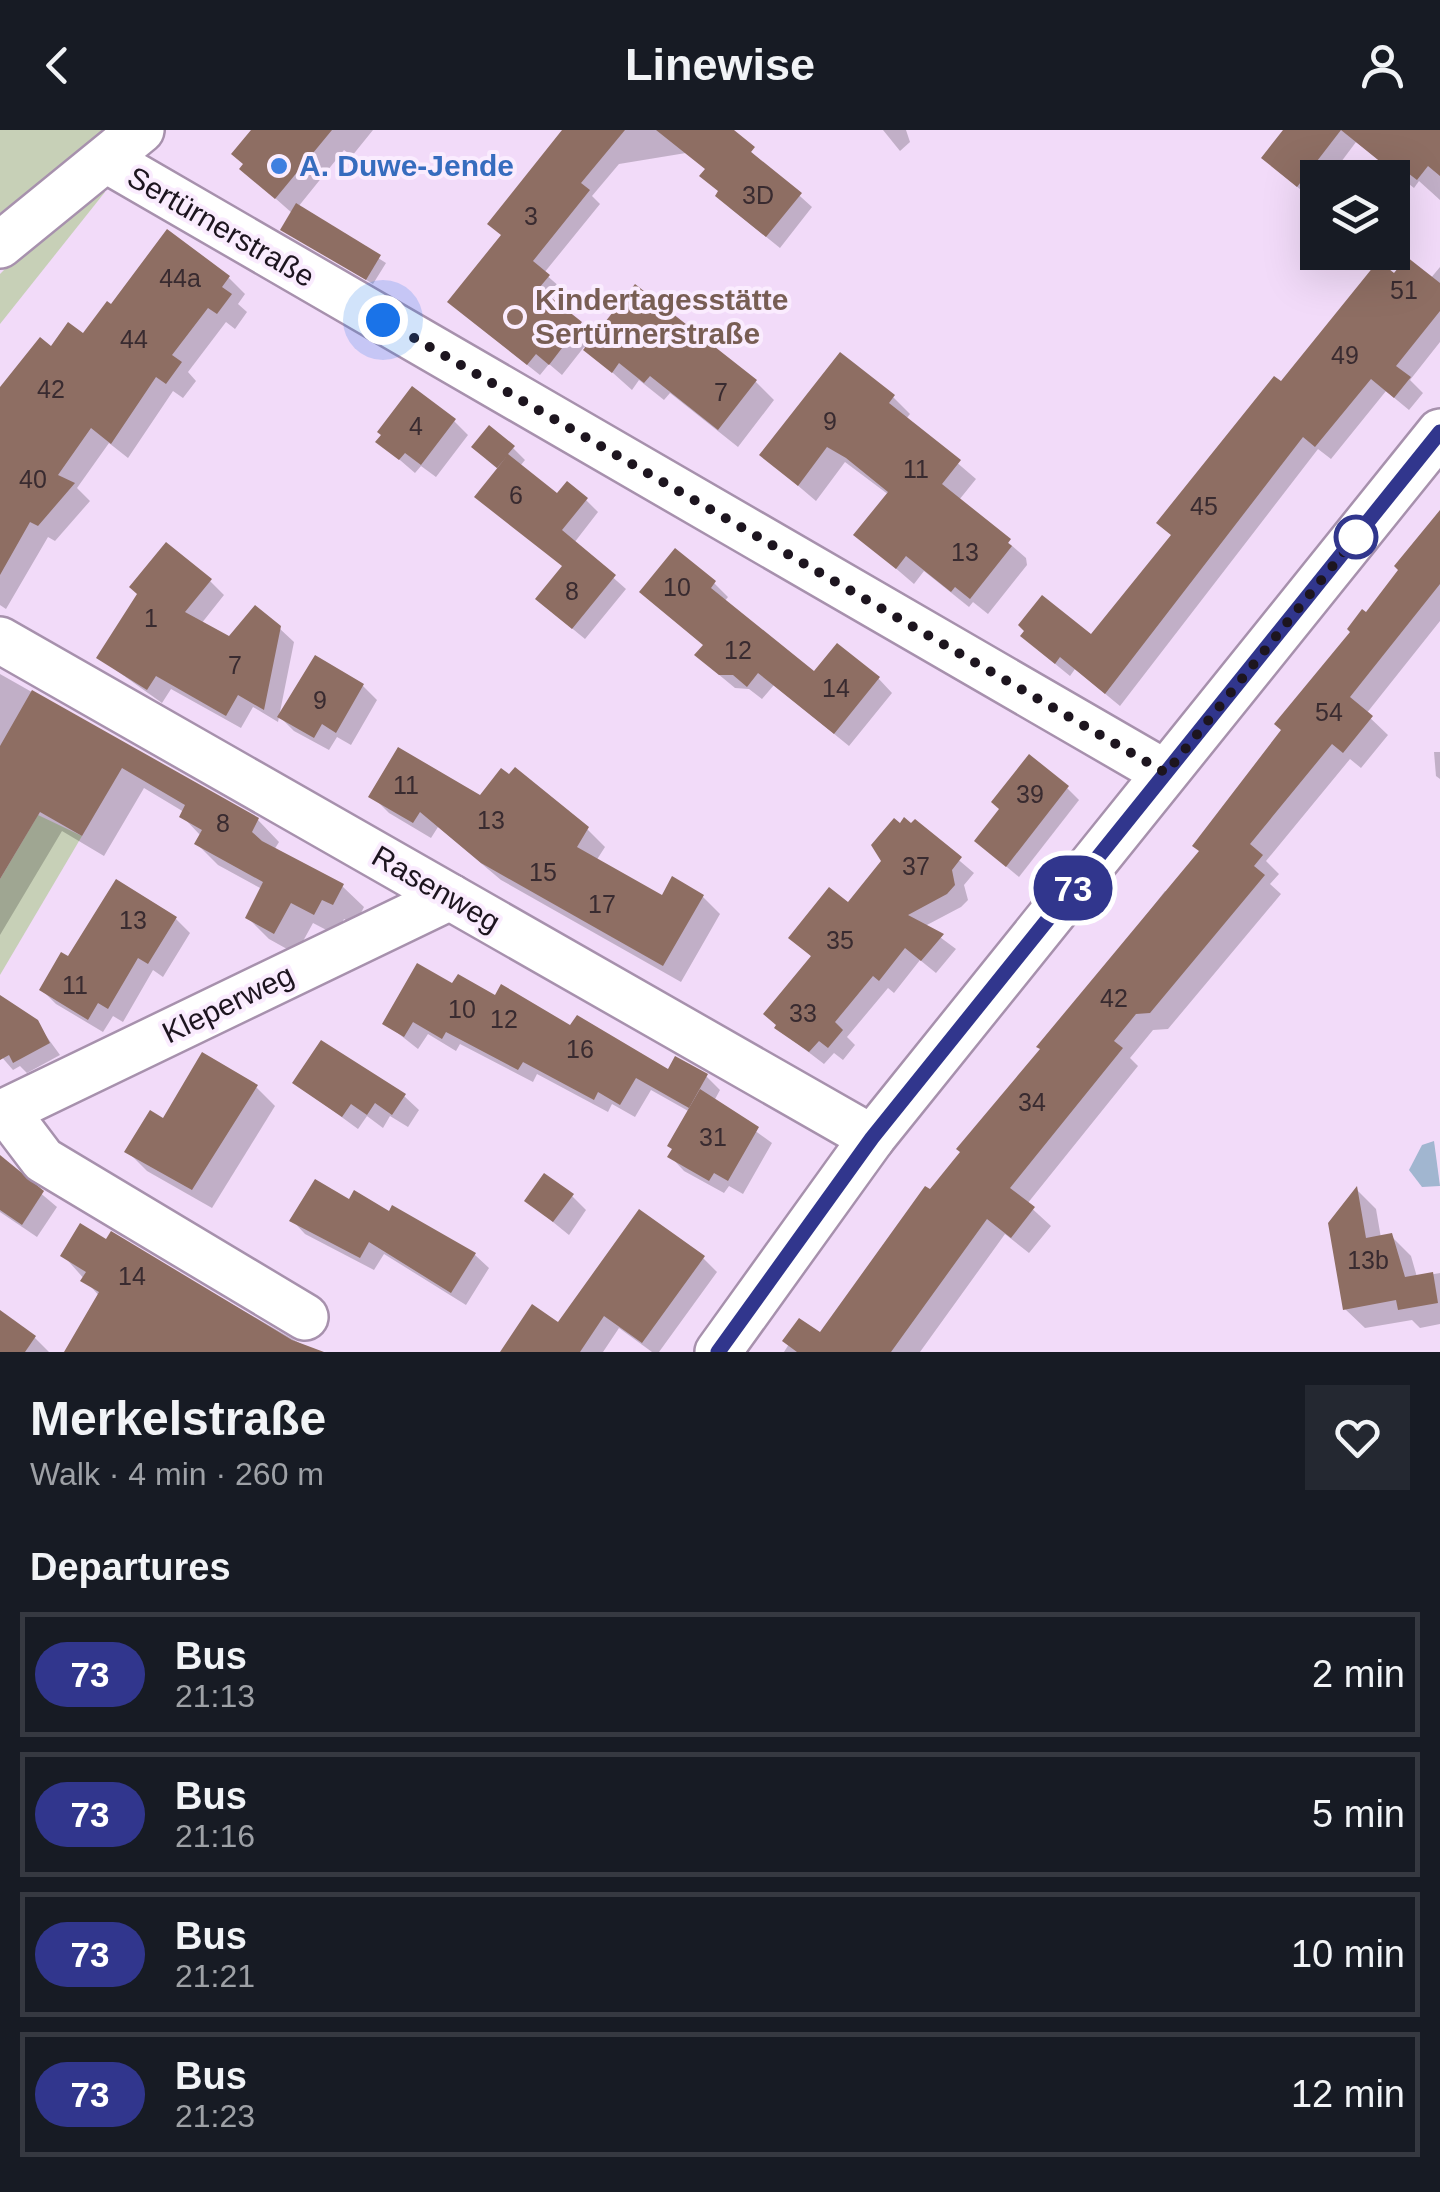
<!DOCTYPE html>
<html lang="en">
<head>
<meta charset="utf-8">
<style>
  body { margin:0; font-family:Arial,sans-serif; background:#242831; color:#f1f3f6; height:100vh; display:flex; flex-direction:column; font-size:38px; white-space:nowrap }
  * { box-sizing:border-box; margin:0 }
  p { font-size:32px; color:#9ea1a6 }
  .icon { flex:none; width:55px; height:55px; fill:none; stroke:currentColor; stroke-width:2; stroke-linecap:round; stroke-linejoin:round }
  .map { position:relative; height:1222px; overflow:hidden }
  .details { display:flex; flex-direction:column; background:#171b24; flex:1 }
  .details>* { flex:none }
  .badge { padding:0 20px; border-radius:32px; font-size:35px; line-height:65px }
  .tools { position:absolute; left:1300px; top:30px; display:grid; gap:20px }
  .tools a { display:grid; place-items:center; width:110px; height:110px; border-radius:0px; background:#171b24; box-shadow:0 10px 40px #0002; font-size:50px }
  .you { position:absolute; width:50px; height:50px; margin:-25px; border:8px solid #fff; border-radius:50%; background:#1a73e8; box-shadow:0 0 0 15px #1a73e833 }
  .map>.badge { position:absolute; translate:-50% -50%; box-shadow:0 0 0 5px #fff }
  h2 { padding:0 30px; font-size:38px; line-height:90px }
  .round { display:grid; place-items:center; flex:none; width:105px; height:105px; border-radius:0px; background:#242831 }
  .headline { display:flex; align-items:center; justify-content:space-between; height:170px; padding:0 30px }
  h1 { font-size:48px; font-weight:700; line-height:75px }
  ul { padding:0; list-style:none }
  li { display:flex; align-items:center; gap:30px; height:125px; margin:0 20px 15px; padding:0 10px; border:5px solid #363941; border-radius:0px }
  li div { flex:1 }
  li b { display:block; font-size:38px }
  li em { font-style:normal }
  li .badge { min-width:110px; font-weight:700; text-align:center }
  header { display:flex; justify-content:space-between; align-items:center; height:130px; padding:0 30px; background:#171b24; font-size:45px; font-weight:700 }
  .map>svg:first-child { display:block }
  .green { fill:#c7d0b7 }
  .water { fill:#a1b6d0 }
  .shadow { fill:#0003 }
  .building { fill:#8e6e63 }
  .lines { fill:none; stroke-linecap:round; stroke-linejoin:round }
  .minor-casing { stroke:#a791ad; stroke-width:50 }
  .minor { stroke:#fff; stroke-width:45 }
  .line-casing { stroke:#fff; stroke-width:22 }
  .line { stroke:#31368d; stroke-width:15 }
  .walk { stroke:#1d151f; stroke-width:10; stroke-dasharray:0 18 }
  .shop-dot { fill:#3f7fe0; stroke:#faecfe; stroke-width:4 }
  .education-dot { fill:#8d6e63; stroke:#faecfe; stroke-width:4 }
  .stop-dot { fill:#fff; stroke:#31368d; stroke-width:5 }
  .labels { text-anchor:middle; stroke-width:8; stroke-linejoin:round; paint-order:stroke }
  .number-label { font-size:25px; fill:#392b30 }
  .shop-label { font-size:30px; font-weight:bold; fill:#366cbe; stroke:#faecfe; text-anchor:start }
  .street-label { font-size:30px; fill:#1d151f; stroke:#faecfe }
  .education-label { font-size:30px; font-weight:bold; fill:#785e54; stroke:#faecfe; text-anchor:start }
</style>
</head>
<body>
<header><svg class="icon" aria-label="back" viewBox="0 0 24 24"><path d="M15 5l-7 7 7 7"/></svg>Linewise<svg class="icon" aria-label="person" viewBox="0 0 24 24"><circle cx="12" cy="8" r="4"/><path d="M4 21q1-7 8-7t8 7"/></svg></header>
<div class="map">
<svg width="1440" height="1222" viewBox="0 0 1440 1222">
  <rect width="100%" height="100%" fill="#f2dbf9"/>
  <g class="green">
    <polygon points="0,0 108,0 0,83"/>
    <polygon points="101,60 105,62 0,194 0,144 36,108"/>
    <polygon points="38,685 82,706 0,845 0,749"/>
  </g>
  <polygon class="water" points="1434,1011 1440,1056 1422,1057 1409,1040 1422,1015"/>
  <g class="shadow">
    <polygon points="252,0 373,0 352,26 344,20 298,77 386,133 373,154 283,99 292,83 242,39"/>
    <polygon points="565,0 727,0 812,77 780,118 730,78 707,40 686,23 619,34 592,66 600,74 544,143 561,158 551,171 595,209 755,251 774,270 738,317 670,263 664,270 639,250 632,260 584,217 562,245 549,234 540,245 463,184"/>
    <polygon points="883,0 906,0 910,12 900,21"/>
    <polygon points="1286,0 1440,0 1440,70 1419,51 1414,58 1356,12 1329,48 1318,48 1318,62 1312,69 1278,41"/>
    <polygon points="1440,137 1440,212 1410,250 1423,263 1409,280 1386,261 1331,329 1318,319 1120,576 1075,539 1070,546 1038,520 1091,508 1173,407 1281,255 1394,146 1430,149"/>
    <polygon points="229,148 245,164 238,174 247,182 235,199 226,192 188,242 196,251 183,268 173,261 128,328 109,313 77,358 90,371 55,411 48,407 6,479 0,475 0,292 52,220 83,206 112,177"/>
    <polygon points="893,267 910,284 906,289 976,349 959,370 1026,428 1027,435 988,484 973,472 969,477 924,441 914,454 857,405 889,365 845,332 816,371 762,325"/>
    <polygon points="454,291 468,305 436,347 421,336 415,343 379,312"/>
    <polygon points="513,318 525,330 520,336 558,367 586,370 598,382 574,413 626,459 585,509 551,481 564,437 499,340 486,329"/>
    <polygon points="1440,386 1440,491 1366,584 1388,605 1361,638 1350,629 1266,731 1279,744 1270,754 1281,764 1168,899 1153,900 1130,928 1138,936 1027,1074 1051,1096 1029,1123 1005,1104 920,1222 784,1222 789,1214 820,1205 1165,761 1169,764"/>
    <polygon points="210,451 224,465 201,494 230,509 279,498 294,512 278,592 253,577 241,598 171,559 162,573 99,528"/>
    <polygon points="714,453 728,467 724,472 815,545 878,548 892,563 849,616 774,555 762,569 749,559 735,558 712,539 705,516 657,476"/>
    <polygon points="0,544 258,690 279,712 274,720 342,756 364,777 355,795 344,789 336,805 313,793 296,824 269,809 248,788 262,759 218,735 197,714 201,706 182,686 184,682 144,658 104,726 62,701 0,805"/>
    <polygon points="363,556 377,570 351,615 337,607 329,620 294,601 280,587"/>
    <polygon points="1434,622 1440,622 1440,649 1436,646"/>
    <polygon points="1067,658 1079,670 1019,747 989,722"/>
    <polygon points="372,666 480,668 587,699 605,717 596,731 662,769 703,767 720,784 681,852 501,750 438,697 431,708 389,683"/>
    <polygon points="915,693 974,743 964,755 968,770 961,777 925,796 956,819 936,843 920,830 894,863 888,858 847,907 855,915 843,930 834,923 824,934 777,898 813,828 791,808 848,775"/>
    <polygon points="176,789 190,803 163,847 153,840 123,892 113,886 103,902 56,874 42,860 69,830"/>
    <polygon points="453,857 495,869 669,942 706,946 720,960 714,971 772,1013 743,1064 729,1056 724,1063 684,1041 670,1026 690,982 651,960 635,987 612,974 608,982 537,944 533,952 460,914 456,921 428,904 418,919 385,893"/>
    <polygon points="0,868 36,892 60,925 27,943 20,936 13,940 0,925"/>
    <polygon points="295,953 404,966 419,980 408,997 390,986 383,998 367,986 358,999"/>
    <polygon points="256,957 275,976 212,1078 147,1041 127,1021 164,992"/>
    <polygon points="0,1029 57,1077 37,1107 0,1082"/>
    <polygon points="1357,1060 1376,1079 1381,1108 1391,1106 1411,1126 1417,1147 1440,1143 1440,1194 1420,1198 1412,1190 1365,1198 1345,1179"/>
    <polygon points="572,1066 586,1080 569,1105 527,1071"/>
    <polygon points="350,1073 390,1084 475,1125 489,1138 466,1175 384,1124 374,1140 305,1104 292,1090"/>
    <polygon points="112,1105 315,1222 101,1168 63,1125 107,1112"/>
    <polygon points="703,1128 717,1142 659,1222 652,1222 619,1198 603,1222 503,1222"/>
    <polygon points="0,1183 35,1208 49,1222 0,1222"/>
  </g>
  <g class="building">
    <polygon points="251,0 332,0 275,69 239,39 243,34 231,24"/>
    <polygon points="562,0 625,0 581,53 590,60 533,131 550,145 539,158 582,192 549,235 536,224 527,235 447,172 501,105 487,94"/>
    <polygon points="656,0 734,0 755,17 751,22 802,63 766,107 715,66 718,61 699,46 705,39"/>
    <polygon points="1283,0 1440,0 1440,46 1428,36 1417,50 1404,40 1398,46 1341,0 1297,57 1261,28"/>
    <polygon points="296,73 381,125 366,150 280,100"/>
    <polygon points="167,99 230,146 222,157 232,164 217,184 208,178 172,225 182,232 166,254 156,247 111,314 91,298 58,345 75,353 38,396 30,392 0,445 0,257 40,207 51,216 68,192 83,203 107,171 111,174"/>
    <polygon points="1407,127 1440,153 1440,181 1396,236 1411,247 1394,268 1371,249 1315,317 1303,307 1105,564 1060,527 1055,534 1020,506 1024,501 1018,495 1042,465 1091,504 1171,405 1156,393 1274,246 1281,251 1374,136 1379,140 1384,135 1394,143"/>
    <polygon points="635,154 757,250 718,300 650,246 644,253 619,233 612,243 583,220"/>
    <polygon points="840,222 895,265 889,273 961,330 942,354 1011,409 1008,413 1012,416 970,469 955,457 951,462 906,426 896,439 853,405 888,362 846,328 827,317 798,356 759,325"/>
    <polygon points="412,256 456,289 421,335 405,323 399,330 375,312 381,305 377,302"/>
    <polygon points="489,295 515,316 508,324 557,363 567,351 588,368 562,400 616,445 572,499 535,469 562,436 474,367 507,326 497,338 471,317"/>
    <polygon points="1440,380 1440,454 1350,567 1373,586 1343,623 1332,614 1250,714 1263,725 1254,736 1265,745 1150,883 1136,884 1114,911 1123,918 1010,1058 1035,1077 1011,1108 987,1089 891,1222 797,1222 782,1211 799,1188 820,1202 925,1056 930,1059 960,1022 956,1019 1040,919 1036,917 1199,721 1192,716 1281,600 1274,594 1350,502 1347,499 1362,479 1366,482 1398,440 1394,436"/>
    <polygon points="166,412 212,449 185,482 229,506 255,475 281,496 264,580 238,565 226,586 156,546 147,560 96,528 137,464 129,457"/>
    <polygon points="675,418 716,451 711,458 814,541 837,513 880,547 834,604 758,543 747,557 733,545 719,545 694,525 703,515 639,462"/>
    <polygon points="315,525 364,554 336,603 322,594 314,608 277,587"/>
    <polygon points="32,560 259,688 252,702 262,711 344,754 333,775 322,770 314,785 291,773 274,804 245,788 263,752 194,714 202,700 179,687 185,675 122,638 82,706 40,682 0,749 0,616"/>
    <polygon points="398,617 480,665 501,638 509,644 515,637 589,697 577,717 662,765 672,746 704,765 663,836 481,733 420,682 413,693 368,667"/>
    <polygon points="1029,624 1069,656 1006,737 974,711 999,679 991,672"/>
    <polygon points="904,687 911,693 915,689 962,727 952,740 955,755 947,764 908,785 944,804 921,831 905,818 879,851 873,846 835,892 843,900 828,918 819,911 809,922 774,898 776,895 763,884 811,826 788,808 829,757 848,772 881,731 871,715 894,688 900,693"/>
    <polygon points="116,749 177,787 148,834 138,828 108,879 98,873 88,890 39,860 61,822 68,826"/>
    <polygon points="417,833 452,853 458,844 495,865 501,854 570,895 577,885 668,939 675,926 708,944 689,978 636,948 620,975 598,962 594,970 523,932 518,940 446,902 442,909 413,892 404,907 382,894"/>
    <polygon points="0,865 38,890 50,913 13,933 9,925 0,930"/>
    <polygon points="321,910 406,964 392,985 375,973 367,985 351,974 342,987 292,953"/>
    <polygon points="202,922 258,955 192,1060 124,1022 150,980 163,988"/>
    <polygon points="700,959 759,997 728,1051 714,1043 709,1051 667,1027 672,1019 667,1016"/>
    <polygon points="0,1025 44,1061 22,1095 0,1080"/>
    <polygon points="544,1043 574,1064 553,1092 524,1071"/>
    <polygon points="315,1049 349,1069 354,1060 389,1081 392,1075 476,1123 451,1163 369,1112 360,1128 289,1091"/>
    <polygon points="1357,1056 1366,1108 1392,1103 1405,1147 1433,1142 1438,1173 1398,1180 1396,1170 1343,1180 1328,1093"/>
    <polygon points="639,1079 705,1126 642,1213 604,1186 580,1222 500,1222 532,1174 558,1192"/>
    <polygon points="80,1093 106,1109 111,1101 292,1210 324,1222 64,1222 99,1162 80,1151 86,1142 60,1126"/>
    <polygon points="0,1180 36,1206 25,1222 0,1222"/>
  </g>
  <g class="lines">
    <defs>
      <g id="minor">
        <polyline points="107,30 1165,643"/>
        <polyline points="0,115 141,0"/>
        <polyline points="0,510 872,1008"/>
        <polyline points="6,981 43,1030 305,1187"/>
        <polyline points="0,984 450,767"/>
        <polyline points="718,1222 872,1008 1440,302"/>
      </g>
    </defs>
    <use href="#minor" class="minor-casing"/>
    <use href="#minor" class="minor"/>
  </g>
  <g class="lines">
    <defs>
      <polyline id="line" points="718,1222 872,1008 1440,302"/>
    </defs>
    <use href="#line" class="line-casing"/>
    <use href="#line" class="line"/>
    <polyline class="walk" points="383,190 1166,643 1356,407"/>
  </g>
  <circle class="shop-dot" cx="279" cy="36" r="10"/>
  <circle class="education-dot" cx="515" cy="187" r="10"/>
  <circle class="stop-dot" cx="1356" cy="407" r="20"/>
  <g class="labels">
    <g class="number-label">
      <text x="758" y="74">3D</text>
      <text x="531" y="95">3</text>
      <text x="180" y="157">44a</text>
      <text x="1404" y="169">51</text>
      <text x="134" y="218">44</text>
      <text x="1345" y="234">49</text>
      <text x="51" y="268">42</text>
      <text x="721" y="271">7</text>
      <text x="830" y="300">9</text>
      <text x="416" y="305">4</text>
      <text x="916" y="348">11</text>
      <text x="33" y="358">40</text>
      <text x="516" y="374">6</text>
      <text x="1204" y="385">45</text>
      <text x="965" y="431">13</text>
      <text x="677" y="466">10</text>
      <text x="572" y="470">8</text>
      <text x="151" y="497">1</text>
      <text x="738" y="529">12</text>
      <text x="235" y="544">7</text>
      <text x="836" y="567">14</text>
      <text x="320" y="579">9</text>
      <text x="1329" y="591">54</text>
      <text x="406" y="664">11</text>
      <text x="1030" y="673">39</text>
      <text x="491" y="699">13</text>
      <text x="223" y="702">8</text>
      <text x="916" y="745">37</text>
      <text x="543" y="751">15</text>
      <text x="602" y="783">17</text>
      <text x="133" y="799">13</text>
      <text x="840" y="819">35</text>
      <text x="75" y="864">11</text>
      <text x="1114" y="877">42</text>
      <text x="462" y="888">10</text>
      <text x="803" y="892">33</text>
      <text x="504" y="898">12</text>
      <text x="580" y="928">16</text>
      <text x="1032" y="981">34</text>
      <text x="713" y="1016">31</text>
      <text x="1368" y="1139">13b</text>
      <text x="132" y="1155">14</text>
    </g>
    <g class="shop-label">
      <text x="299" y="46">A. Duwe-Jende</text>
    </g>
    <g class="street-label">
      <text transform="translate(221 97) rotate(30)" y="10">Sertürnerstraße</text>
      <text transform="translate(436 759) rotate(30)" y="10">Rasenweg</text>
      <text transform="translate(228 874) rotate(-26)" y="10">Kleperweg</text>
    </g>
    <g class="education-label">
      <text x="535" y="180">Kindertagesstätte<tspan x="535" dy="34">Sertürnerstraße</tspan></text>
    </g>
  </g>
</svg>
<div class="tools">
<a><svg class="icon" aria-label="layers" viewBox="0 0 24 24"><path d="M12 4l9 5-9 5-9-5zM3 14l9 5 9-5"/></svg></a>
</div>
<div class="you" style="left:383px;top:190px"></div>
<b class="badge" style="left:1073px;top:758px;background:#31368d;color:#fff">73</b>
</div>
<section class="details">
<div class="headline"><div><h1>Merkelstraße</h1><p>Walk · 4 min · 260 m</p></div><a class="round"><svg class="icon" aria-label="heart" viewBox="0 0 24 24"><path d="M12 20l-8-8c-3-5 5-10 8-4 3-6 11-1 8 4z"/></svg></a></div>
<h2>Departures</h2>
<ul>
<li><span class="badge" style="background:#31368d;color:#fff">73</span><div><b>Bus</b><p>21:13</p></div><em>2 min</em></li>
<li><span class="badge" style="background:#31368d;color:#fff">73</span><div><b>Bus</b><p>21:16</p></div><em>5 min</em></li>
<li><span class="badge" style="background:#31368d;color:#fff">73</span><div><b>Bus</b><p>21:21</p></div><em>10 min</em></li>
<li><span class="badge" style="background:#31368d;color:#fff">73</span><div><b>Bus</b><p>21:23</p></div><em>12 min</em></li>
</ul>
</section>
</body>
</html>
